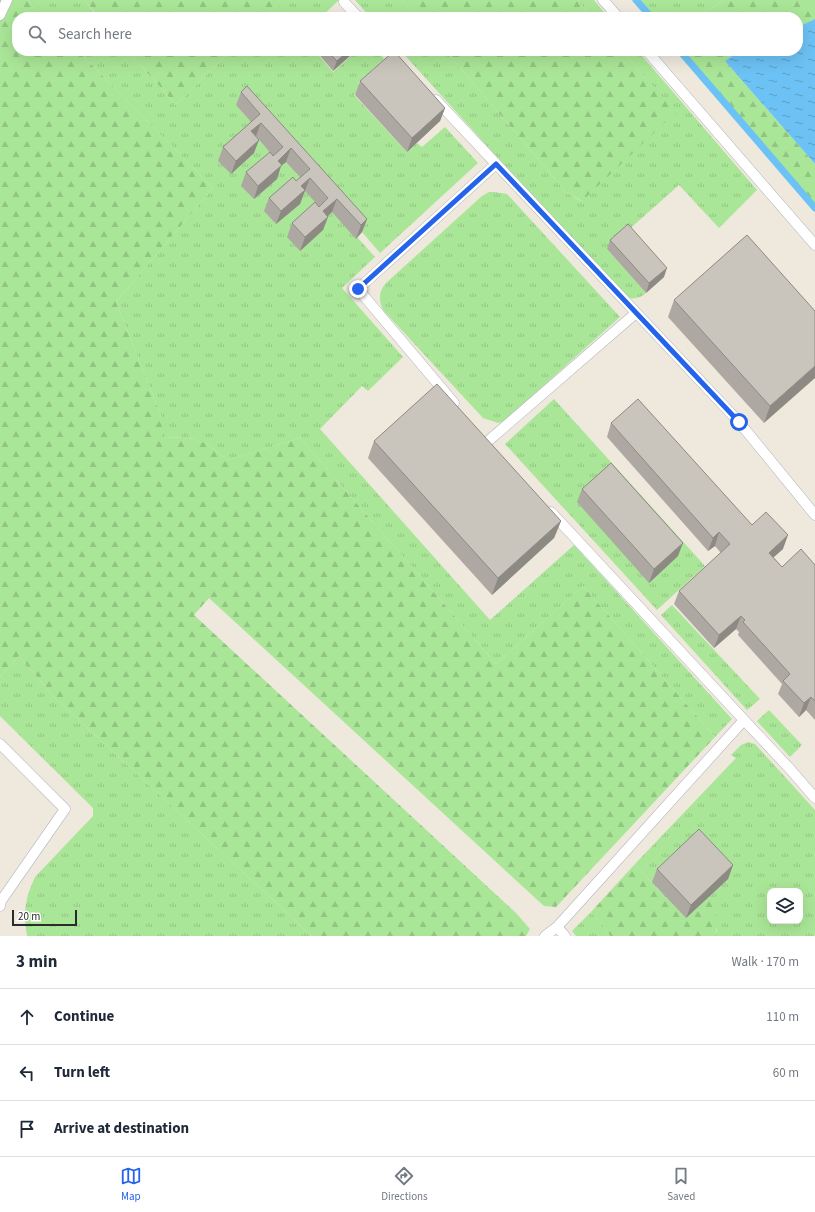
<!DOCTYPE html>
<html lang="en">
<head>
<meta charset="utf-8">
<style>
	:root { --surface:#fff; --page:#f6f6f7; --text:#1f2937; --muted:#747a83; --line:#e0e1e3; --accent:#2563eb }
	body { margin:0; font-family:"Source Sans 3",sans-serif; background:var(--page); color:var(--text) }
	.controls { position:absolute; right:12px; bottom:12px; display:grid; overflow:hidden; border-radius:8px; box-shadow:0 4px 16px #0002 }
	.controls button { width:36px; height:36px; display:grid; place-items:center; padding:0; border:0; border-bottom:1px solid var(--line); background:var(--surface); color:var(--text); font:20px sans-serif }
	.scale { position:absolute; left:12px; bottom:10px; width:65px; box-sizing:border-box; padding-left:4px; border:2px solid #2b2b2b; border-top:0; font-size:11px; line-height:14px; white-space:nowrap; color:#2b2b2b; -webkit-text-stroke:3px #fff; paint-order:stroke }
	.stop { position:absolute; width:12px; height:12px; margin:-9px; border:3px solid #2563eb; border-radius:50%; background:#fff }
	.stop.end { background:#2563eb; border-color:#fff; box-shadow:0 1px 4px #0008 }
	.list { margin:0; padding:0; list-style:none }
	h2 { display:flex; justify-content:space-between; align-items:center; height:52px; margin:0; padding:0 16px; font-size:17px }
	h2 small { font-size:13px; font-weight:400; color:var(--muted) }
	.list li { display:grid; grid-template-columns:26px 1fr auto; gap:12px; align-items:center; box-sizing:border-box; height:56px; padding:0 16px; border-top:1px solid var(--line) }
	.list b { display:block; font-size:15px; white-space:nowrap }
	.list em { font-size:13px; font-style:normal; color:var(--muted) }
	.icon { flex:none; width:22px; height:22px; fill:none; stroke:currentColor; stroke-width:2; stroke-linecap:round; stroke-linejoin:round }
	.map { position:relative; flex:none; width:815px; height:936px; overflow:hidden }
	.search { position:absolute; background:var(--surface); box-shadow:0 4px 16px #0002; left:12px; right:12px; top:12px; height:44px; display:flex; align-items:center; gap:10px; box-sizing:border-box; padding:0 14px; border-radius:16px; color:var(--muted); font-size:15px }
	.sheet { height:220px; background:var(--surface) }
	nav { display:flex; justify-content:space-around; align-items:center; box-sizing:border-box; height:56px; border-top:1px solid var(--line); background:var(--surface); font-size:11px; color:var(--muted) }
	nav a { display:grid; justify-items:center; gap:2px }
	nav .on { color:var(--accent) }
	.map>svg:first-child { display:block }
</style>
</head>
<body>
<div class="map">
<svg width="815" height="936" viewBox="0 0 815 936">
	<defs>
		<pattern id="grass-tufts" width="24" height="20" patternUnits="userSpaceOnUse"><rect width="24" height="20" fill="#aae697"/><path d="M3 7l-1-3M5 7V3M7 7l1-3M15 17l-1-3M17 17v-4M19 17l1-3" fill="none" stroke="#92c582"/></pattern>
		<pattern id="forest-firs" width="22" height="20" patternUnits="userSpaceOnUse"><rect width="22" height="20" fill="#aae697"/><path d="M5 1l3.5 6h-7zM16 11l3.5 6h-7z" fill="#92c582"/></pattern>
		<pattern id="water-ripples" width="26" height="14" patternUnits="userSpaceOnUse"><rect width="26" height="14" fill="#6cc2f4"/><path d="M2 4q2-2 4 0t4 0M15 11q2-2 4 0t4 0" fill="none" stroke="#599ec6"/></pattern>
	</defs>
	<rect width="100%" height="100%" fill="#eee8dd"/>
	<!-- grass -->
	<path fill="url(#grass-tufts)" fill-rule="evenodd" d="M 27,0 L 84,0 L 98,17 L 44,17 Z
		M 281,0 L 339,0 L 321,17 L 264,17 Z
		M 355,0 L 402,0 L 417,17 L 370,17 Z
		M 577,0 L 594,0 L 608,17 L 592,17 Z
		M 640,0 L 724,0 L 698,17 L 655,17 Z
		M 78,51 L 128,51 L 176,105 L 230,51 L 315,51 L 333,72 L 352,55 L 349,51 L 377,51 L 384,59 L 358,83 L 360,84 L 365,85 L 354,95 L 407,152 L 417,143 L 422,147 L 445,127 L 478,163 L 380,253 L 362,232 L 236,105 L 356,238 L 357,237 L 375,257 L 342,288 L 403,357 L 368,391 L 362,386 L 320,429 L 490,620 L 574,545 L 732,719 L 715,737 L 583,586 L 496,664 L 300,438 L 228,460 L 206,443 L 186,437 L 162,438 L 162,418 L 116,302 L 213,188 Z
		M 401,51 L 446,51 L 566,192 L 581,201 L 675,112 L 622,51 L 638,51 L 757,190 L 719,228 L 679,185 L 607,249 L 646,293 C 640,299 631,300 623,296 Z
		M 489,192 L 494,192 L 507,194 L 620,317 L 504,421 L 498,423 L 483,418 L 383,310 C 378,299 379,291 386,283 L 482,196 Z
		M 554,399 L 705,566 L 657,610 L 505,444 Z
		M 672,605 L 760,699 L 747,710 L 661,615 Z
		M 19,656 L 53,696 L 312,936 L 27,936 L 24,915 L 28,894 L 35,877 L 93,816 L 93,808 L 0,716 L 0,677 Z
		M 769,710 L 802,745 L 790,757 L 757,721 Z
		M 748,742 L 755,744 L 815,810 L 815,936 L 715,936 L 717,929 L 675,900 L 665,898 L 635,864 L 736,758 L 731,755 L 741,745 ZM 770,891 L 800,891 L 800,921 L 770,921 Z
		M 591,912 L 605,928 L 610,936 L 576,936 L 572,931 Z"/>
	<!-- forest -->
	<path fill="url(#forest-firs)" d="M 0,0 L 27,0 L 44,17 L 17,17 L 17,51 L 78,51 L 213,188 L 116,302 L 162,418 L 162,438 L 186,437 L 206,443 L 228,460 L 300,438 L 496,664 L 583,586 L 715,737 L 556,907 L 544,906 L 209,598 L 194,615 L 516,913 L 530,929 L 526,936 L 312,936 L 53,696 L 19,656 L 0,677 Z
		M 84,0 L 281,0 L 264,17 L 99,17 Z
		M 402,0 L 577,0 L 592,17 L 417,17 Z
		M 724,0 L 815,0 L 815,19 L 798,27 L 798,17 L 698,17 Z
		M 128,51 L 230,51 L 176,105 Z
		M 446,51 L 622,51 L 676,112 L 582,201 L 566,192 Z
		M 684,51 L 739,51 L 725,61 L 815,164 L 815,204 Z
		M 635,864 L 665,898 L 675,900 L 703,896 L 712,901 C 716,913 718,923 715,936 L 610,936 L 605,928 L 591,912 Z"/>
	<!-- water -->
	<path fill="url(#water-ripples)" d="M 815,19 L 815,164 L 725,61 L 739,51 L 798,51 L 798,27 Z"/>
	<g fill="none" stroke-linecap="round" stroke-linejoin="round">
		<!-- stream -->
		<path stroke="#6cc2f4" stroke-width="7" d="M 636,0 L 651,17
			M 680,51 L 815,208"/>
		<!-- lane casing -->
		<g stroke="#b1b2bf" stroke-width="11">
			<path id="lane" d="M 603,0 L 618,17
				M 344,2 L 358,17
				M 0,15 L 7,0
				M 647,51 L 815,245
				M 436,100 L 739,422 L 815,515
				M 454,403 L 358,289 L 496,164
				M 487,442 L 636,313
				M 551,512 L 744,720
				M 0,744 L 65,809 L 1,901 L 0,906
				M 557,927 L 565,936
				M 545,936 L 557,927 L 744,720 L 790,769 L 815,798"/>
		</g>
		<!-- lane -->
		<use href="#lane" stroke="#fff" stroke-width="10"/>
	</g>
	<!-- wall -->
	<path fill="#ada9a2" d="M 316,51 L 352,51 L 351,55 L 333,71 Z
		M 360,81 L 445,108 L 440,121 L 407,152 L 355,95 Z
		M 241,92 L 367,219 L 362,232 L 356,239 L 332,212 L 328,216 L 323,230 L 300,251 L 287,237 L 292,223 L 315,202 L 305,191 L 304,192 L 300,204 L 276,224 L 264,211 L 269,198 L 296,181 L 300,177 L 286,162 L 281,166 L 277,179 L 254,199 L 241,186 L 246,172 L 273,156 L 256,136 L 254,153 L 231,174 L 218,161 L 223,147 L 251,122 L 236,105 Z
		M 610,240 L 664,277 L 646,293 L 607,249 Z
		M 674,300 L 815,311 L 764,423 L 668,317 Z
		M 611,423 L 752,525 L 783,549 L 773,557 L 782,567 L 815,565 L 815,720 L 806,710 L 799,717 L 778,694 L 782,684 L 738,635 L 739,632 L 736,629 L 714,648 L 674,604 L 679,591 L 721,553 L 715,546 L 708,551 L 607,437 Z
		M 374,441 L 561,521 L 554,538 L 492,595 L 368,458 Z
		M 582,489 L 678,556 L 649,583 L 577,502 Z
		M 733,865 L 728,879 L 686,918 L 652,882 L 657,869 Z"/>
	<!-- shaded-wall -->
	<path fill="#8d8a84" d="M 348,51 L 352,51 L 351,55 L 333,71 L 337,61 Z
		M 445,108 L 440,121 L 407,152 L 412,138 Z
		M 261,123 L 256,136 L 251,131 Z
		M 259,140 L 254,153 L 231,174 L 236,161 Z
		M 291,148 L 286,162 L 281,166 L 277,179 L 254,199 L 258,186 L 278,161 Z
		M 310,178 L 300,204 L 276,224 L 281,211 L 301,186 Z
		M 337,199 L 332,212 L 318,225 L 323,211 Z
		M 328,217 L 323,230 L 300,251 L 305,237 Z
		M 367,219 L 362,232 L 356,239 L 361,225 Z
		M 667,268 L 664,277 L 646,293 L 649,283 Z
		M 815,366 L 815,378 L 764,423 L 770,406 Z
		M 561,521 L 554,538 L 492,595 L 498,578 Z
		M 719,532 L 715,546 L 708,551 L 713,538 Z
		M 788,535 L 783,549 L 764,566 L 769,553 Z
		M 683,543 L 678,556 L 649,583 L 654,569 Z
		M 741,616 L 736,629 L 714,648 L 719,635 Z
		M 811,697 L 806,710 L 799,717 L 804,703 Z
		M 733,865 L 728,879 L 686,918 L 691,905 Z"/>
	<!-- building -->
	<path fill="#c9c5bc" stroke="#8d8a84" d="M 327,51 L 348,51 L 337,61 Z
		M 394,51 L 445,108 L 412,138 L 360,81 Z
		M 247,86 L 367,219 L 361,225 L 337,199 L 323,211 L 328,217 L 305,237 L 292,223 L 315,202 L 319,207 L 328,198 L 310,178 L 301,186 L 305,190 L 281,211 L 269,198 L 293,177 L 296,181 L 310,169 L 291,148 L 278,161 L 282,165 L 258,186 L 246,172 L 270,152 L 273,156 L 283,147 L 261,123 L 251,131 L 259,140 L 236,161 L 223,147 L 260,114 L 241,92 Z
		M 628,224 L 667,268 L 649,283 L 610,240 Z
		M 747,235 L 815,311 L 815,366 L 770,406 L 674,300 Z
		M 437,384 L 561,521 L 498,578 L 374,441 Z
		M 638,399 L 752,525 L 766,512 L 788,535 L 769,553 L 782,567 L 801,549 L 815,565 L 815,701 L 811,697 L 804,703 L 783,681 L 790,674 L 743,622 L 745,620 L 741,616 L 719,635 L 679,591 L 730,544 L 719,532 L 713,538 L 611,423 Z
		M 611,463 L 683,543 L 654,569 L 582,489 Z
		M 699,829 L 733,865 L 691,905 L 657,869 Z"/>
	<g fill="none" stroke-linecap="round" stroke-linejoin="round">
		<!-- route -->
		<path stroke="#2563eb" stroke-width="5" d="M 358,289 L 496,164 L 739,422"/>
	</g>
</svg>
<div class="controls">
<button><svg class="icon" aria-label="layers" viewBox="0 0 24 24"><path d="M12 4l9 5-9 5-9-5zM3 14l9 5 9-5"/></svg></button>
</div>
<div class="scale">20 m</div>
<div class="stop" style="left:739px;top:422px"></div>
<div class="stop end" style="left:358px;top:289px"></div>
<div class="search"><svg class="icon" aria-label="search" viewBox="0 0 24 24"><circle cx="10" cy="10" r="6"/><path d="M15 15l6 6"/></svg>Search here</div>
</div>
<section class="sheet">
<h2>3 min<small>Walk · 170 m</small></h2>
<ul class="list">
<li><svg class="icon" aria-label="ahead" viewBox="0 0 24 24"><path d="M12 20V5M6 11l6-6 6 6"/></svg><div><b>Continue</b></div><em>110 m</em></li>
<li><svg class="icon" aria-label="left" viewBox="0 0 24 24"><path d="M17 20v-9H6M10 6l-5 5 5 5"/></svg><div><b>Turn left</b></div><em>60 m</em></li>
<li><svg class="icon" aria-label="arrive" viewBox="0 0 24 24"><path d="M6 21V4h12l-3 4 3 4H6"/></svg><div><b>Arrive at destination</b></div></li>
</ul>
</section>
<nav>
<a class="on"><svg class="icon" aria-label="map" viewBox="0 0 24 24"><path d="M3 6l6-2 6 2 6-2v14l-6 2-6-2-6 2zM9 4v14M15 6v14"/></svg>Map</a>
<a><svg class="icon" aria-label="directions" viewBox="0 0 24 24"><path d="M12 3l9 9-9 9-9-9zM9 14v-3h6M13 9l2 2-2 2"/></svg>Directions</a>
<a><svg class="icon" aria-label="saved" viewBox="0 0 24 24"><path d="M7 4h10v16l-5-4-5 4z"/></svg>Saved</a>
</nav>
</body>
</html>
